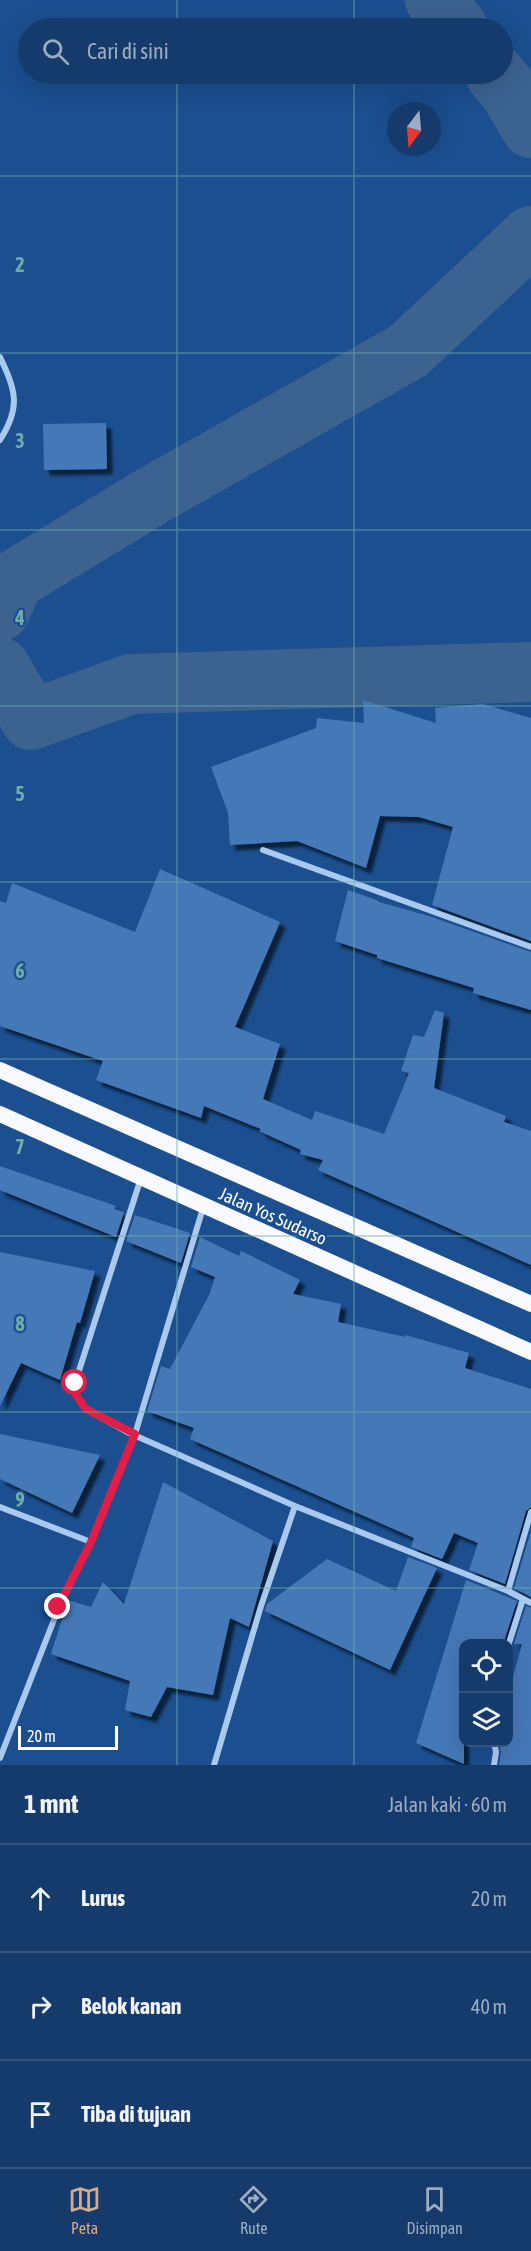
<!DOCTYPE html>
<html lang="id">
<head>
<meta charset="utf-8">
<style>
	:root { --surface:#143b6b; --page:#1d4271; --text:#f1f3f6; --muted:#9dadc1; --line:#33557e; --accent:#d6ab8b }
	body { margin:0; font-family:"Asap Condensed",sans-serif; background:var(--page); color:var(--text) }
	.controls { position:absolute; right:18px; bottom:18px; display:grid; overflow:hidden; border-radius:12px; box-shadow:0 6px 24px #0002 }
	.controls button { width:54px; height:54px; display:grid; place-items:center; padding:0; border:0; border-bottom:2px solid var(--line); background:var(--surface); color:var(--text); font:30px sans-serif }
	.compass { position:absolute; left:387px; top:102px; width:54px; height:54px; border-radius:50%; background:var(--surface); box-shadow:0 6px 24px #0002; rotate:196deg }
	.scale { position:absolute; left:18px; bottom:15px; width:100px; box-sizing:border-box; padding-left:6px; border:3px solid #fff; border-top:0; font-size:16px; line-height:21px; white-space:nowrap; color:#fff; -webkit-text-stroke:4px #1b4f8f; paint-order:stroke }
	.stop { position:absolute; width:18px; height:18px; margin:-14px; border:4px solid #e11d48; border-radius:50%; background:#fff }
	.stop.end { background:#e11d48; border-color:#fff; box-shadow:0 2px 6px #0008 }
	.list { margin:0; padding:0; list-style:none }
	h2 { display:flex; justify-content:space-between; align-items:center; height:78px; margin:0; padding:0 24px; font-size:26px }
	h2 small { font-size:20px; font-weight:400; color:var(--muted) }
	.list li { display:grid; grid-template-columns:39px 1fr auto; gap:18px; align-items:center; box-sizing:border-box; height:108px; padding:0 24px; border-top:2px solid var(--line) }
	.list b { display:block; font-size:22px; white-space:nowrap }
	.list em { font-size:20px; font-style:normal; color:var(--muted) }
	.icon { flex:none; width:33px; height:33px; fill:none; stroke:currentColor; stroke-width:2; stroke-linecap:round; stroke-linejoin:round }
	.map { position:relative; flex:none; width:531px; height:1765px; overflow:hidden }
	.search { position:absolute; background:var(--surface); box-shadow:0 6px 24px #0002; left:18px; right:18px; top:18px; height:66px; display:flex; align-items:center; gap:15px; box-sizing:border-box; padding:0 21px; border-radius:33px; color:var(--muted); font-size:22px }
	.sheet { height:402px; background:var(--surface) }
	nav { display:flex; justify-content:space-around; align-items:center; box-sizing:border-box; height:84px; border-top:2px solid var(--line); background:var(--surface); font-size:16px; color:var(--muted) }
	nav a { display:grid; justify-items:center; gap:3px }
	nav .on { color:var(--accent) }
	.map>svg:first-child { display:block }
</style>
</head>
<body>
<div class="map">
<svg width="531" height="1765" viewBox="0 0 531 1765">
	<defs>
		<filter id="shadow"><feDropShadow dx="5.5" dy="5.5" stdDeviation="1.5" flood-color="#0009"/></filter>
	</defs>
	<rect width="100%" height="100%" fill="#1b4f8f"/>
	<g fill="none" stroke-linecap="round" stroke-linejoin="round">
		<!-- river -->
		<path stroke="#3c6290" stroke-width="60" d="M 435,0 L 458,28
			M 495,74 L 510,92 L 531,128
			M 0,611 L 14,580 L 152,496 L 408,351 L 531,236
			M 0,667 L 31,720 L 131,684 L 531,672"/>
	</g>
	<!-- building -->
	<path fill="#4478b7" filter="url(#shadow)" d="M 106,423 L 107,469 L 44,470 L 43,424 Z
		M 363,700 L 436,723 L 435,708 L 483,704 L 531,718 L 531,941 L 432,905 L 453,827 L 419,817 L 380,816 L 366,868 L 297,841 L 230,845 L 228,813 L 211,767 L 316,728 L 317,718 L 364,723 Z
		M 160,869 L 280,922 L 235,1027 L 280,1044 L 263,1099 L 312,1120 L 315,1111 L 384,1134 L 409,1073 L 401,1071 L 413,1035 L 424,1037 L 435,1010 L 444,1013 L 434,1088 L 506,1116 L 504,1122 L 531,1131 L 531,1265 L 318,1170 L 323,1160 L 300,1154 L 301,1150 L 259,1131 L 261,1129 L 204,1106 L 201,1118 L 96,1080 L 103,1061 L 0,1026 L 0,901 L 6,903 L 12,883 L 135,932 Z
		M 348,890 L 379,901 L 379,902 L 429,916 L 531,952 L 531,1010 L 473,993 L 474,988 L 377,958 L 377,955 L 335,941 Z
		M 0,1166 L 116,1206 L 114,1209 L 124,1212 L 116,1237 L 0,1190 Z
		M 135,1215 L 190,1233 L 181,1263 L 126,1241 Z
		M 200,1237 L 239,1256 L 241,1251 L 300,1280 L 293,1294 L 341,1304 L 338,1322 L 405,1337 L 405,1335 L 469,1353 L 465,1368 L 531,1389 L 531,1507 L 526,1511 L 505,1584 L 469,1570 L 478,1543 L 454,1533 L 442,1559 L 411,1547 L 414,1538 L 190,1439 L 194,1428 L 147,1411 L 161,1366 L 170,1369 L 210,1293 L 215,1277 L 191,1267 Z
		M 0,1252 L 95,1271 L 80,1323 L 77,1322 L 60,1380 L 21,1363 L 0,1406 Z
		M 0,1434 L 100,1455 L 72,1513 L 0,1479 Z
		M 163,1482 L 273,1541 L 249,1627 L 230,1618 L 213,1695 L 167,1687 L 151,1717 L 125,1710 L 130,1681 L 51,1654 L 68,1600 L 91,1607 L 103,1582 L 124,1604 Z
		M 531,1531 L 531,1597 L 514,1588 Z
		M 408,1557 L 437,1568 L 390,1670 L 265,1611 L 267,1604 L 327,1559 L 396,1591 Z
		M 466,1580 L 517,1601 L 503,1644 L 464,1644 L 464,1764 L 416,1743 Z
		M 526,1606 L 531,1608 L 531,1644 L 525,1644 L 531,1644 L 531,1765 L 499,1765 L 501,1752 L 499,1743 L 508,1743 L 508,1695 L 522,1644 L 514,1644 Z"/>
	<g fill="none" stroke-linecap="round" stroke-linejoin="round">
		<!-- minor -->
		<path stroke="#a9c9ee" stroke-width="6" d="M 0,357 C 16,391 21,407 0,440
			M 263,850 L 531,947
			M 141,1178 L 75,1383 L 76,1395 L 86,1409 L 127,1432 L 295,1506 L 508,1591
			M 0,1507 L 91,1542
			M 531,1512 L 508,1591 L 531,1603
			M 508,1646 L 523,1599
			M 0,1758 L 59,1607 L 91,1542 L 135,1434 L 203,1208
			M 214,1765 L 261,1606 L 295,1506
			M 494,1765 L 496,1752 L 494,1742"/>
		<!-- trunk -->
		<path stroke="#f8faff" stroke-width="16" d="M 0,1070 L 531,1304
			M 0,1114 L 531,1352"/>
	</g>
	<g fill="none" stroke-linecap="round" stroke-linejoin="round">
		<!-- route -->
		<path stroke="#e11d48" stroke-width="8" d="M 58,1607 L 91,1542 L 135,1434 L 86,1409 L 76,1395 L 75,1383"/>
	</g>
	<!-- grid -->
	<path fill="none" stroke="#6fada8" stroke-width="1.5" stroke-opacity="0.55" d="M 177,0 L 177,28M 354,0 L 354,28M 177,74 L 177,1765M 354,74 L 354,1765M 0,176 L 531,176M 0,353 L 531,353M 0,530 L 531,530M 0,706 L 531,706M 0,882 L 531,882M 0,1059 L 531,1059M 0,1236 L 531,1236M 0,1412 L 531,1412M 0,1588 L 531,1588"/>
	<g text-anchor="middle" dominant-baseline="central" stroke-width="4.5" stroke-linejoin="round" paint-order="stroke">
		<!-- street labels -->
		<g font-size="18" fill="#fff" stroke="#1b4f8f">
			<text transform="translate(273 1216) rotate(24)">Jalan Yos Sudarso</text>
		</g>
	</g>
	<g font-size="20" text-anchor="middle" font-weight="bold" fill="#6fada8" stroke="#1b4f8f" stroke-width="4.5" stroke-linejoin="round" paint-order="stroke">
		<text x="20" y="272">2</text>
		<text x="20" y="448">3</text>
		<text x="20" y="625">4</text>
		<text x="20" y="801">5</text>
		<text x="20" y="978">6</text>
		<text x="20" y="1154">7</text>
		<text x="20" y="1331">8</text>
		<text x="20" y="1507">9</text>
	</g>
</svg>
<div class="controls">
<button><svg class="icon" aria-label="locate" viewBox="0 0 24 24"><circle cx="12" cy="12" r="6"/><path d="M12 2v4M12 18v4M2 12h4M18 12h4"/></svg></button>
<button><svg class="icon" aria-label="layers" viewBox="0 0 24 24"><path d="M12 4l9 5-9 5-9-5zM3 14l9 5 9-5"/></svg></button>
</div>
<svg class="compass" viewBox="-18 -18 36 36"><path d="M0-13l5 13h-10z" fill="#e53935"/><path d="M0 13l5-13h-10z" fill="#9dadc1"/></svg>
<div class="scale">20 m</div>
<div class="stop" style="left:75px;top:1383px"></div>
<div class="stop end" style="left:58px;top:1607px"></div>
<div class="search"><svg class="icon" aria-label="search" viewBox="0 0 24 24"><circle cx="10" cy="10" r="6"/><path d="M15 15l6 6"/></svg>Cari di sini</div>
</div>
<section class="sheet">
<h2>1 mnt<small>Jalan kaki · 60 m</small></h2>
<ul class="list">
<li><svg class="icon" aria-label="ahead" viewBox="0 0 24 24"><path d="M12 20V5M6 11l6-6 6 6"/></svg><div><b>Lurus</b></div><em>20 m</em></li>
<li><svg class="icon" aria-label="right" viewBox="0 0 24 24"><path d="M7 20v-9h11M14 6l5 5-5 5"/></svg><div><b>Belok kanan</b></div><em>40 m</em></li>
<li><svg class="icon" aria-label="arrive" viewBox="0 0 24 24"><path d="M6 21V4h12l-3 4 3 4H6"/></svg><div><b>Tiba di tujuan</b></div></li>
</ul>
</section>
<nav>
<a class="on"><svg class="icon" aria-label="map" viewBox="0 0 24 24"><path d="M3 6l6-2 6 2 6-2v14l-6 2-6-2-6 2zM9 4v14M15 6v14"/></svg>Peta</a>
<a><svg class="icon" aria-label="directions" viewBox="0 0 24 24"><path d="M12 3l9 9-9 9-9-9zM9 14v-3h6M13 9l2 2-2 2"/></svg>Rute</a>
<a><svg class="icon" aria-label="saved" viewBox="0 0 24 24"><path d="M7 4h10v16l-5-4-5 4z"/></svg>Disimpan</a>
</nav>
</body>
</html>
